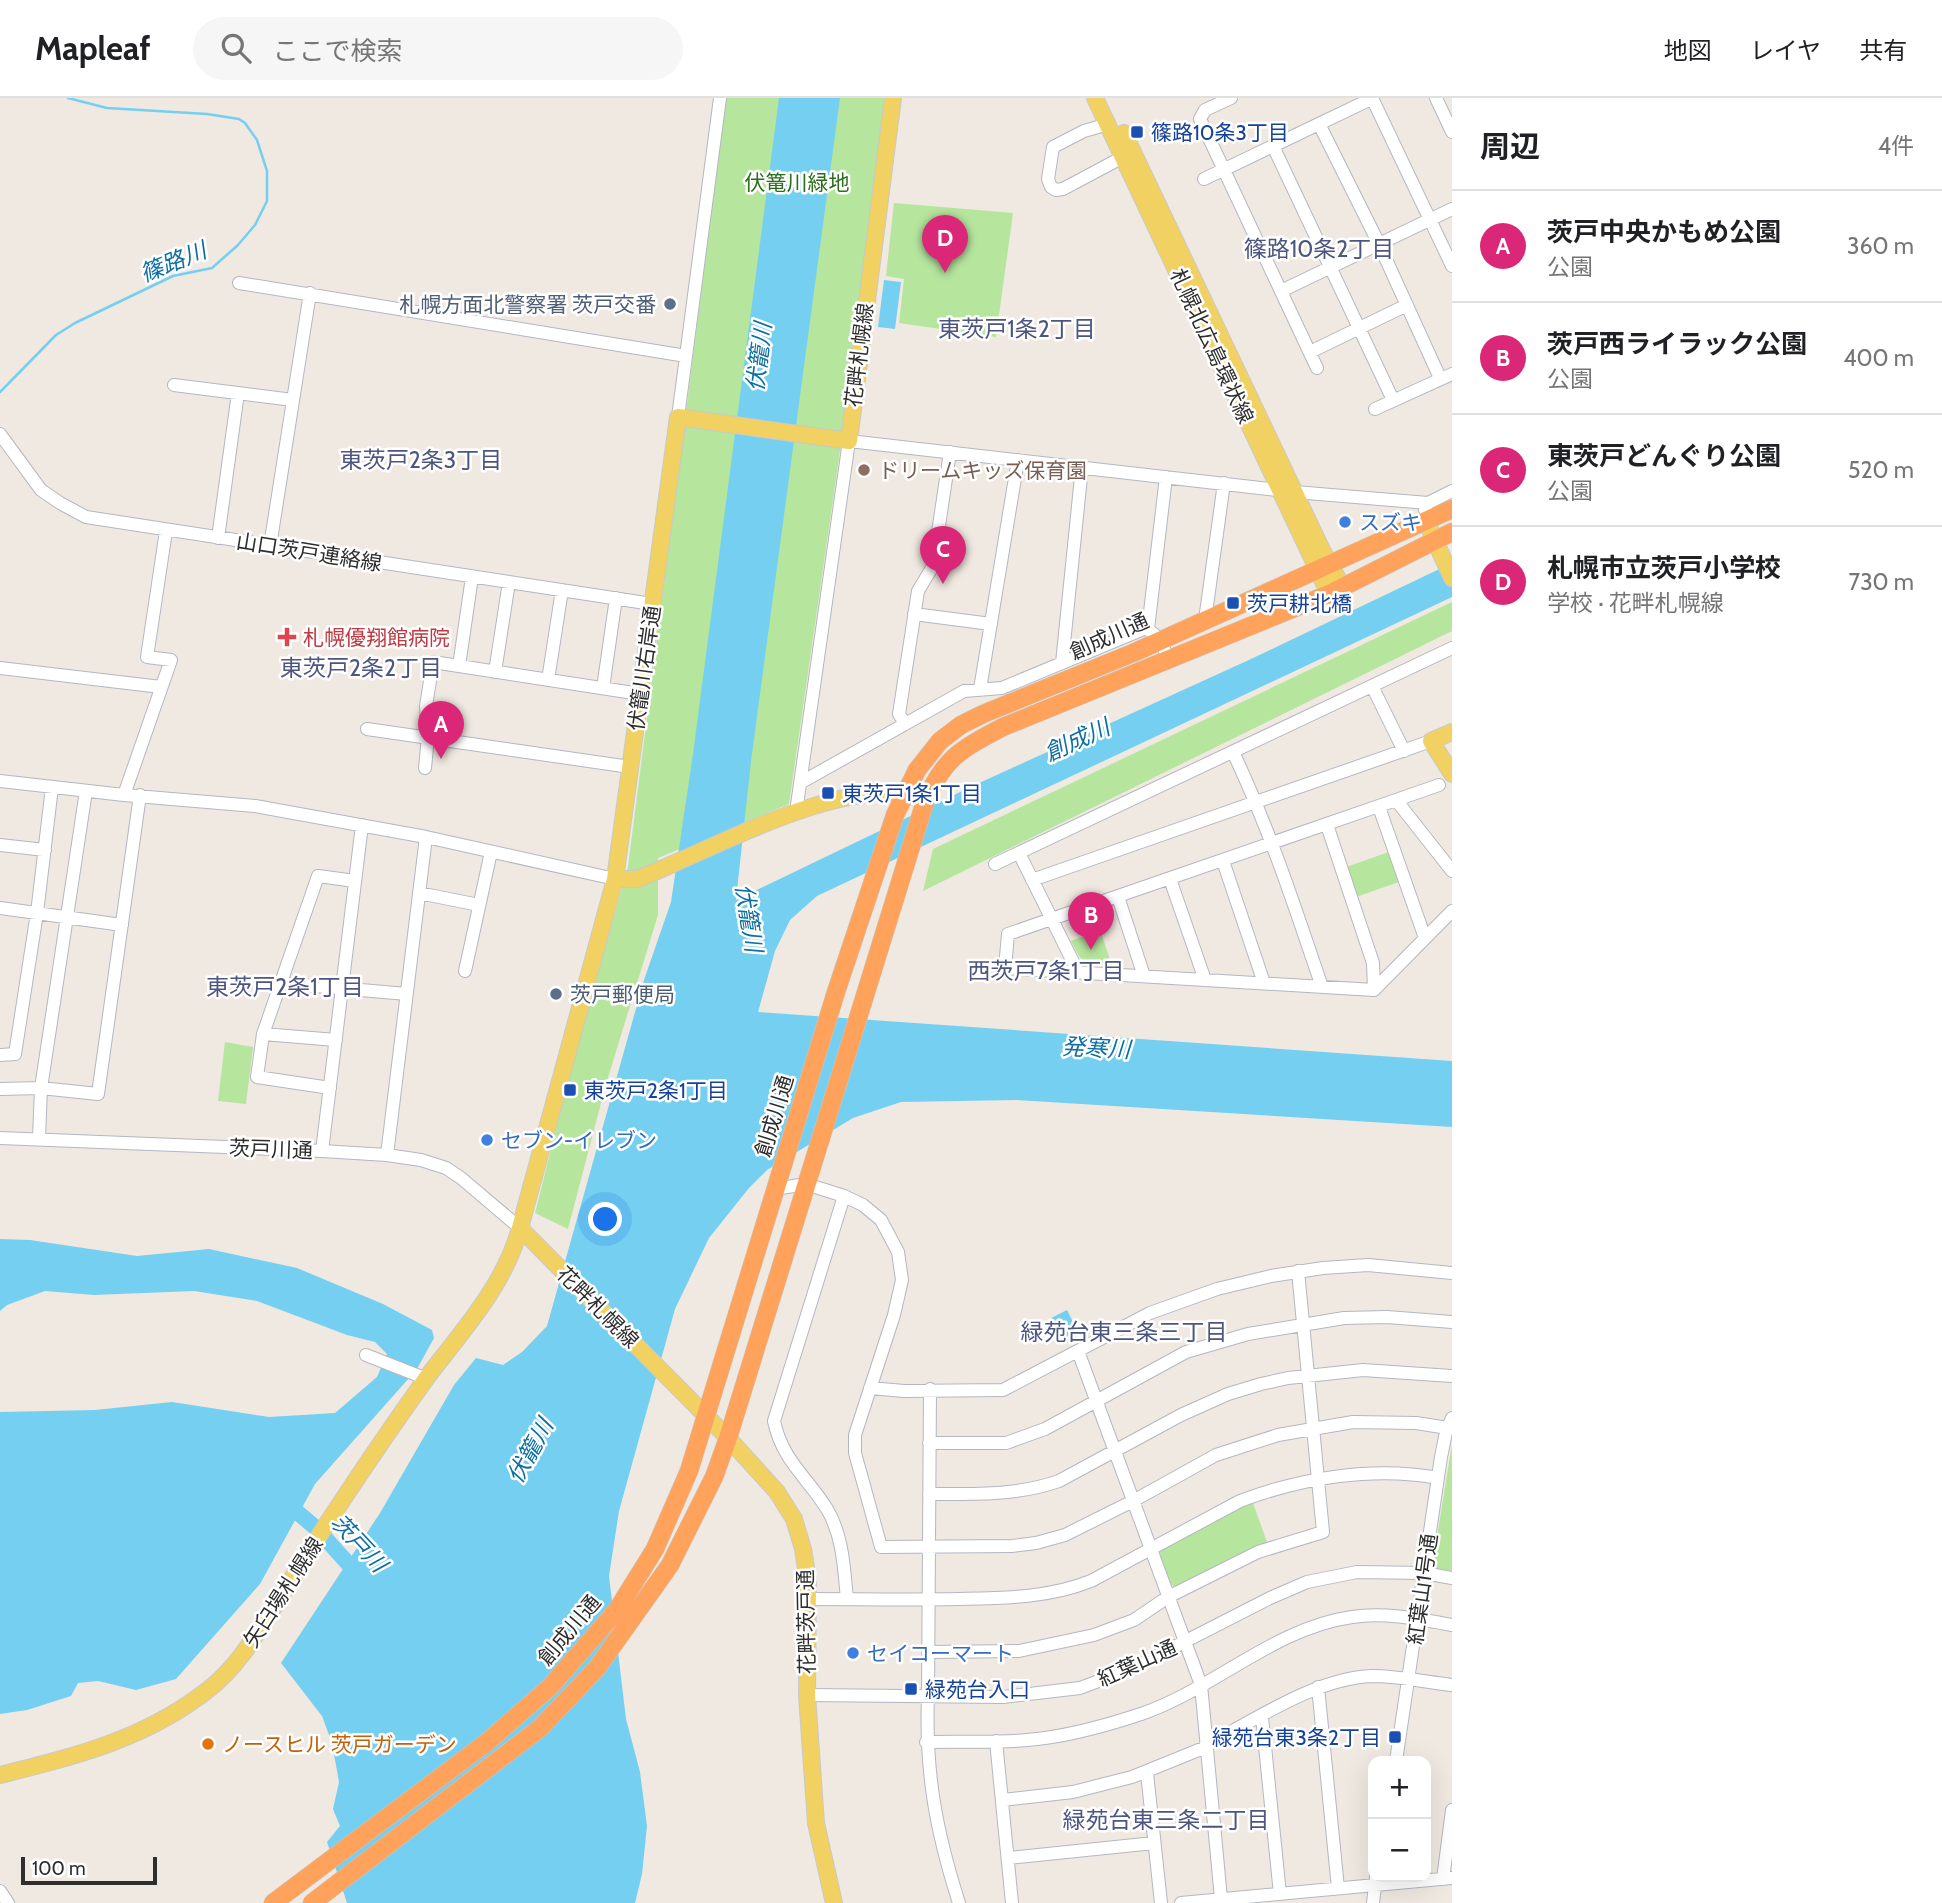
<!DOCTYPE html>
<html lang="ja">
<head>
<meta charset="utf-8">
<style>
	:root { --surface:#fff; --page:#f6f6f6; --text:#202124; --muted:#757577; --line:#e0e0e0; --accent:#db2777 }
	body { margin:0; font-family:Cabin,"Noto Sans JP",sans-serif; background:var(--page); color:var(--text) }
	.controls { position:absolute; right:21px; bottom:21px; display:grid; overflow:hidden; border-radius:14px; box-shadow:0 7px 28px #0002 }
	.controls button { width:63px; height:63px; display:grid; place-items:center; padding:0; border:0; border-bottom:2px solid var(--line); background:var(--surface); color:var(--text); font:35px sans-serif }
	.scale { position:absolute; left:21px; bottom:18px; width:136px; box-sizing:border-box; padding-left:7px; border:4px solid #2e2e2e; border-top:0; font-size:19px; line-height:24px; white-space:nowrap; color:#2e2e2e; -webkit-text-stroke:5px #fff; paint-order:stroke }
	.you { position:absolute; left:606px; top:1122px; width:24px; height:24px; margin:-18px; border:5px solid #fff; border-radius:50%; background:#1a73e8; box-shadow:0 0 0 10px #1a73e833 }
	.badge { display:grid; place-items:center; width:46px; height:46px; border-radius:50%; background:var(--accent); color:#fff; font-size:23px; font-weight:700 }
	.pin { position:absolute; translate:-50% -58px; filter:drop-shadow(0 2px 4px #0008) }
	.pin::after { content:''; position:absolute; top:37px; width:24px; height:21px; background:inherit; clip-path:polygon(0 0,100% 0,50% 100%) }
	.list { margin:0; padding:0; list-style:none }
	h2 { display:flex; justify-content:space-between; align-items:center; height:91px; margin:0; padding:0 28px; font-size:30px }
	h2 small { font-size:23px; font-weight:400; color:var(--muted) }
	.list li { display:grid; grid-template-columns:46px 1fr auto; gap:21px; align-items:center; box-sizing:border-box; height:112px; padding:0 28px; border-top:2px solid var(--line) }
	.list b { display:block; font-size:26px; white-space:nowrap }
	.list p { margin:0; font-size:23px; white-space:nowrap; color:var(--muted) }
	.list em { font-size:23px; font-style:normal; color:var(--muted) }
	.icon { flex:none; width:38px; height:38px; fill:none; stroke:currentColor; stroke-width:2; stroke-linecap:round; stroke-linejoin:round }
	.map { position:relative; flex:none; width:1452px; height:1805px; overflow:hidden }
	header { display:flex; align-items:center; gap:42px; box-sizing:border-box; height:98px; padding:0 35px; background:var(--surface); border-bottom:2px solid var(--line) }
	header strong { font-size:33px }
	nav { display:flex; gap:38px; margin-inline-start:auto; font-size:24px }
	.search { width:490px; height:63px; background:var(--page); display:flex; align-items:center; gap:18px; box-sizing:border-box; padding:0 24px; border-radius:38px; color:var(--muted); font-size:26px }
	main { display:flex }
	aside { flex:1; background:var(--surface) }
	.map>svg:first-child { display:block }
</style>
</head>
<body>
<header>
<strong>Mapleaf</strong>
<div class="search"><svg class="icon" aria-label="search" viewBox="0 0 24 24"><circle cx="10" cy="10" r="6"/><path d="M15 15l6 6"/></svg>ここで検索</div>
<nav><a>地図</a><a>レイヤ</a><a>共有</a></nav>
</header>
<main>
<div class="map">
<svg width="1452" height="1805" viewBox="0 0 1452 1805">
	<rect width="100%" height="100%" fill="#efe9e1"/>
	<!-- green -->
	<path fill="#b6e59e" d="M 726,0 L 891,0 L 789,706 L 658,760 L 658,817 L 606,986 L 568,1131 L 535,1115 L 574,960 L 628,769 Z
		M 894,105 L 1013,115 L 996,239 L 899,225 L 904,181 L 886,178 Z
		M 1452,504 L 1452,533 L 923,793 L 933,751 Z
		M 1389,754 L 1399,784 L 1356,799 L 1346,769 Z
		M 1100,832 L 1112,867 C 1085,866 1083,868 1071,843 Z
		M 225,944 L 253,949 L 246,1006 L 218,1003 Z
		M 1452,1346 L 1452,1473 L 1432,1470 Z
		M 1253,1405 L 1267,1444 L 1237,1457 L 1176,1489 L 1170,1486 L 1159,1457 L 1161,1451 L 1236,1412 Z"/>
	<!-- water -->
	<path fill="#75cff0" d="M 779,0 L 840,0 L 751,663 L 736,802 L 977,686 L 1251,561 L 1452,465 L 1452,499 L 817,798 L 790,822 L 775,853 L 758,914 L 1452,963 L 1452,1029 L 1016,1002 L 901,1004 L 853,1020 L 767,1072 L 749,1090 L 709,1140 L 675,1211 L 619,1413 L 609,1478 L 626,1621 L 640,1674 L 647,1728 L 642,1776 L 635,1805 L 347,1805 L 327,1744 L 340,1728 L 333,1711 L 339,1684 L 332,1645 L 322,1618 L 281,1565 L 380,1415 L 454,1287 L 476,1260 L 503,1267 L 522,1254 L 547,1228 L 644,882 L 671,804 L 693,656 Z
		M 884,182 L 901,184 L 895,231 L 878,229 Z
		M 0,1141 L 30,1142 L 137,1158 L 209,1151 L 297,1170 L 383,1206 L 432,1232 L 434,1240 L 417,1271 L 315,1386 L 260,1486 L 176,1581 L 136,1592 L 98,1583 L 78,1585 L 71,1598 L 27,1612 L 0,1616 L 0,1314 L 95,1312 L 172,1304 L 269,1319 L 335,1315 L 377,1279 L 387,1256 L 375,1244 L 347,1237 L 257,1203 L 194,1193 L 94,1197 L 45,1193 L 7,1207 L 0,1213 Z
		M 1067,1212 L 1080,1238 L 1065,1246 L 1051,1220 Z"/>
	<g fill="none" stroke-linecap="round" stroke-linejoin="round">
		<!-- stream -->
		<path stroke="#75cff0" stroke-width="2.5" d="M 0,294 L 56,237 L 75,225 L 173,178 L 212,170 L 238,147 L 255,127 L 267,103 L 267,73 L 257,42 L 245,25 L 239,21 L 207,16 L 107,10 L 68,0"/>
		<!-- river -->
		<path stroke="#75cff0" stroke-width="16" d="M 283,1402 L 316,1430 L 361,1480"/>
		<!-- minor casing -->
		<g stroke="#b4b7c1" stroke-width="14">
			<path id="minor" d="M 1231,0 L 1205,12 L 1200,21 L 1317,270
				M 1372,0 L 1452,168
				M 1436,0 L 1452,34
				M 1108,26 L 1084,33 L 1053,49 L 1048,81 L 1051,89 L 1056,92 L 1063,91 L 1123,59
				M 1319,26 L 1379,146 L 1440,280
				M 1273,48 L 1393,302
				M 1204,81 L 1373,0
				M 239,185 L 686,258
				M 1281,193 L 1452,111
				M 1310,254 L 1407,207
				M 174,287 L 293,302
				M 1375,311 L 1452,276
				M 678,319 L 720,0
				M 0,336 L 41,392 L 60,405 L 86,419 L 652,506
				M 1425,412 L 1428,405 L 1452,393
				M 218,440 L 238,295
				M 270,448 L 310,195
				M 914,516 L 991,526
				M 1205,522 L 1224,385
				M 1148,531 L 1166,379
				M 1062,565 L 1082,369
				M 459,568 L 472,479
				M 0,570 L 161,589
				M 495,574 L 509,484
				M 548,582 L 562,492
				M 1372,588 L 1404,653
				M 603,590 L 616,500
				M 980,591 L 1018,362
				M 905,626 L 899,616 L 918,493 L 933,468 L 950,354
				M 367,631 L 630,669
				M 1233,654 C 1269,730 1295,809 1322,889
				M 425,670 L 428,639 L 426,608 L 433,564 L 640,596
				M 0,683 L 124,697 L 255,708 L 426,739 L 615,781
				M 800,685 L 964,593 L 1002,590 L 1146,530 L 1160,541 L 1168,561
				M 124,697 L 171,562 L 147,559 L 166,433
				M 1396,702 L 1439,687
				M 1379,709 L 1425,840
				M 796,714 L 849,343 L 1295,394 L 1428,405
				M 1327,727 L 1373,865 L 1374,892
				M 0,747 L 45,752
				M 1019,755 L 1078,874
				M 1223,763 L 1264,885
				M 995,766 L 1452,550
				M 1452,773 L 1396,702 L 1008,836 L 1005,870 L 1374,892 L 1452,813
				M 1170,781 L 1205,882
				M 1032,782 L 1431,643
				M 419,795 L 479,807
				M 1118,799 L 1144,878
				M 0,810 L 122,827
				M 465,873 L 491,754
				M 280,885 L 407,896
				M 263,936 L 336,942
				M 0,957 L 15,956 L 37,815 L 52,689
				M 330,990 L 257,979 L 263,936 L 318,778 L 355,783
				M 0,991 L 41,990 L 98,996 L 140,697
				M 0,1040 L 322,1053 L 387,1057 L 421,1062 L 446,1070 L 461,1080 L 520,1130
				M 39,1040 L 41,990 L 86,693
				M 322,1053 L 362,727
				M 387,1057 L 426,739
				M 775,1091 L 806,1086 L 844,1098 L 863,1107 L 881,1122 L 898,1154 L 902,1182 L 894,1217 L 855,1337 L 855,1355 L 881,1449 L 1012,1448 L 1036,1445 L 1065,1437 L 1133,1403 L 1216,1357 L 1278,1337 L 1353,1324 L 1416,1325 L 1448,1330
				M 844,1098 L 774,1323 C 782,1362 807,1379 827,1411 C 843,1438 844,1470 847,1501
				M 1078,1253 L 1201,1587 L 1221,1801
				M 366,1257 L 427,1281
				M 870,1290 L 904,1293 L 1003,1292 L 1150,1215 L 1217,1191 L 1271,1178 L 1323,1170 L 1368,1167 L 1452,1175
				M 930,1291 L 928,1598 C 925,1674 936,1733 959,1805
				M 929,1345 L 1006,1345 L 1045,1331 L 1186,1254 L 1248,1236 L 1344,1220 L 1387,1219 L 1452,1224
				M 929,1396 C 974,1396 1016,1398 1059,1383 L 1181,1317 L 1228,1296 L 1261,1286 L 1288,1280 L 1363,1272 L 1452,1278
				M 808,1501 C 858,1501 908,1502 959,1501 C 1005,1500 1048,1500 1091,1483 L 1240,1403 C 1301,1380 1373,1368 1438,1380
				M 929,1554 L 1019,1553 L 1094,1537 L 1134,1522 L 1168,1499 L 1258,1454 L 1323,1434 L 1298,1173
				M 1318,1589 L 1338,1790
				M 807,1597 L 1003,1599 L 1080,1590 L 1133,1570 L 1270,1500 L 1307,1484 L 1357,1474 L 1424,1475 L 1452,1480
				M 1262,1619 L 1280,1796
				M 996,1643 L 1012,1805
				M 926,1644 C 960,1643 994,1645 1027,1642 C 1065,1639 1105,1628 1141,1616 C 1214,1591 1274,1530 1352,1519 C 1385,1514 1419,1521 1452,1527
				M 1205,1648 C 1255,1622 1316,1580 1372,1578 C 1398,1578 1426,1584 1452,1587
				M 1396,1663 L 1441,1359 L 1446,1334 L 1452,1320
				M 1147,1675 L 1161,1805
				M 1003,1702 L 1073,1694 L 1132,1679 L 1206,1649
				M 1008,1760 L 1154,1745
				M 1443,1781 L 1452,1712
				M 0,1793 L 8,1805
				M 1181,1805 L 1452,1780
				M 1373,1805 L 1376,1779"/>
		</g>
		<!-- major casing -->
		<g stroke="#c9c9c9" stroke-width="18">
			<path id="major" d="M 1095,0 L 1329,496
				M 1124,35 L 1322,452 L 1343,490
				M 1426,423 L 1452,480
				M 1452,634 L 1431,643 L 1452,676
				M 615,781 L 638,781 C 722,747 836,680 928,696
				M 520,1130 L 728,1340 L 777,1394 L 794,1421 L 803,1451 L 808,1483 L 807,1597 L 816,1725 L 834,1805
				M 0,1677 C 76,1658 146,1641 209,1591 C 236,1570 254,1540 272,1512 C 294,1478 315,1443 338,1409 C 367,1365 397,1321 428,1278 C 463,1232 504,1188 520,1130 L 615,781 L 678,319 L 849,343 L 893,0"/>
		</g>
		<!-- highway casing -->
		<g stroke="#c9c9c9" stroke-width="19">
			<path id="highway" d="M 273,1805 L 486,1645 L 550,1589 L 617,1512 L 655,1451 L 689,1373 L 836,894 L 895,717 L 917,672 L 940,643 L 961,627 L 983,616 L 1133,555 L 1452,411
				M 312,1805 L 540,1630 L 597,1570 L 670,1467 L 714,1379 L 728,1340 L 923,710 C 941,662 959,652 1003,629 L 1329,496 L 1452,434"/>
		</g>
		<!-- minor -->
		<use href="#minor" stroke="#fff" stroke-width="12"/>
		<!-- major -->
		<use href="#major" stroke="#f2d163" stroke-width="16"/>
		<!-- highway -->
		<use href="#highway" stroke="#ffa35c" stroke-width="18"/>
	</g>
	<!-- markers -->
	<g fill="#1a4fb4" stroke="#fff" stroke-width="2.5">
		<rect x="1130" y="27" width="14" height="14" rx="3.5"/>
		<rect x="1226" y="498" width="14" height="14" rx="3.5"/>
		<rect x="821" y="688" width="14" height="14" rx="3.5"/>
		<rect x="563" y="985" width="14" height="14" rx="3.5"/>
		<rect x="904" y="1584" width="14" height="14" rx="3.5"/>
		<rect x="1388" y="1632" width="14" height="14" rx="3.5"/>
	</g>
	<g fill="#5c6f8a" stroke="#fff" stroke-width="2.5">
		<circle cx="670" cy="206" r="7"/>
		<circle cx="556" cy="896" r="7"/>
	</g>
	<circle fill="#8d6e63" stroke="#fff" stroke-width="2.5" cx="864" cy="372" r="7"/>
	<g fill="#3f7fe0" stroke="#fff" stroke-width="2.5">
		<circle cx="1345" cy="424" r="7"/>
		<circle cx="487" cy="1042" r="7"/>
		<circle cx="853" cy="1555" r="7"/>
	</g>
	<path fill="#e0444e" stroke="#fff" stroke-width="2.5" d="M283.5 528.5h7v7h7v7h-7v7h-7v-7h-7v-7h7z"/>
	<circle fill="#e8710a" stroke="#fff" stroke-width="2.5" cx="208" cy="1646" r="7"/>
	<g text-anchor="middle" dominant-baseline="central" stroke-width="5" stroke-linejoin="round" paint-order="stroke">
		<!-- transit labels -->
		<g font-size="21" fill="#164399" stroke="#fff" text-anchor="start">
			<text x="1151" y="34">篠路10条3丁目</text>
			<text x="1247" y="505">茨戸耕北橋</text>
			<text x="842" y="695">東茨戸1条1丁目</text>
			<text x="584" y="992">東茨戸2条1丁目</text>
			<text x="925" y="1591">緑苑台入口</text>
			<text x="1381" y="1639" text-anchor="end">緑苑台東3条2丁目</text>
		</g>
		<!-- park labels -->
		<g font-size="21" fill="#2c6e1b" stroke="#fff">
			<text x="797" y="84">伏篭川緑地</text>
		</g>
		<!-- service labels -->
		<g font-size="21" fill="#4e5e75" stroke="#fff" text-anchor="end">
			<text x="656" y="206">札幌方面北警察署 茨戸交番</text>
			<text x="570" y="896" text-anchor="start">茨戸郵便局</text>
		</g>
		<!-- street labels -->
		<g font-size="21" fill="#2e2e2e" stroke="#fff">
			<text transform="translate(1212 248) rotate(65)">札幌北広島環状線</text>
			<text transform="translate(859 257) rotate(-83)">花畔札幌線</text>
			<text transform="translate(309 454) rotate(9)">山口茨戸連絡線</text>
			<text transform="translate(1109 538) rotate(-24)">創成川通</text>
			<text transform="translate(644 570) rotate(-82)">伏籠川右岸通</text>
			<text transform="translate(774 1018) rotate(-73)">創成川通</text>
			<text transform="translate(271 1051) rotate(2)">茨戸川通</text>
			<text transform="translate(598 1209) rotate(45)">花畔札幌線</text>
			<text transform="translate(1422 1491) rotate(-82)">紅葉山1号通</text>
			<text transform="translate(283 1494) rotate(-57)">矢臼場札幌線</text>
			<text transform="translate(806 1524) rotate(-91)">花畔茨戸通</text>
			<text transform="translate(569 1532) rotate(-50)">創成川通</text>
			<text transform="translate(1137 1565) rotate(-24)">紅葉山通</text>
		</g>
		<!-- education labels -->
		<g font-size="21" fill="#785e54" stroke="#fff" text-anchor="start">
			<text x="878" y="372">ドリームキッズ保育園</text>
		</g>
		<!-- shop labels -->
		<g font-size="21" fill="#366cbe" stroke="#fff" text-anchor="start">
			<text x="1359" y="424">スズキ</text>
			<text x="501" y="1042">セブン-イレブン</text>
			<text x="867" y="1555">セイコーマート</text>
		</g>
		<!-- health labels -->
		<g font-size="21" fill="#be3a42" stroke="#fff" text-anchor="start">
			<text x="303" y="539">札幌優翔館病院</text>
		</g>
		<!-- food labels -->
		<g font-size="21" fill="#c56008" stroke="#fff" text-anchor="start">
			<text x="222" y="1646">ノースヒル 茨戸ガーデン</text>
		</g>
		<!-- neighbourhood labels -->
		<g font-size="23" fill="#4d5680" stroke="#fff">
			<text x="1319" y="151">篠路10条2丁目</text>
			<text x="1017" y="231">東茨戸1条2丁目</text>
			<text x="421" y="362">東茨戸2条3丁目</text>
			<text x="361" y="570">東茨戸2条2丁目</text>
			<text x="1046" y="873">西茨戸7条1丁目</text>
			<text x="285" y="889">東茨戸2条1丁目</text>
			<text x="1124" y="1234">緑苑台東三条三丁目</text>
			<text x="1166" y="1722">緑苑台東三条二丁目</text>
		</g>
		<!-- water labels -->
		<g font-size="23" font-style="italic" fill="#0d6fa3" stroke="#fff">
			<text transform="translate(173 164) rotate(-22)">篠路川</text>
			<text transform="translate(759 259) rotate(-83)">伏籠川</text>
			<text transform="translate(1077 642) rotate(-25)">創成川</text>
			<text transform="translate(749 820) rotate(81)">伏籠川</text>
			<text transform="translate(1096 950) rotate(3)">発寒川</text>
			<text transform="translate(530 1353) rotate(-61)">伏籠川</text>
			<text transform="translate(359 1445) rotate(47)">茨戸川</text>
		</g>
	</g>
</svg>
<div class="controls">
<button>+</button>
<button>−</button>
</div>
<div class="scale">100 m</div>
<div class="you"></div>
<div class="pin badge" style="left:441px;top:661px">A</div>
<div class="pin badge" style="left:1091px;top:852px">B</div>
<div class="pin badge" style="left:943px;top:486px">C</div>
<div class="pin badge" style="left:945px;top:175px">D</div>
</div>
<aside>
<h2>周辺<small>4件</small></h2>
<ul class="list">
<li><span class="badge">A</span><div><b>茨戸中央かもめ公園</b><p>公園</p></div><em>360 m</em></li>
<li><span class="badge">B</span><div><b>茨戸西ライラック公園</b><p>公園</p></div><em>400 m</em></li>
<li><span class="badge">C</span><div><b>東茨戸どんぐり公園</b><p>公園</p></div><em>520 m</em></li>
<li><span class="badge">D</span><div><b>札幌市立茨戸小学校</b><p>学校 · 花畔札幌線</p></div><em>730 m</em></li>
</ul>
</aside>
</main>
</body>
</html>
